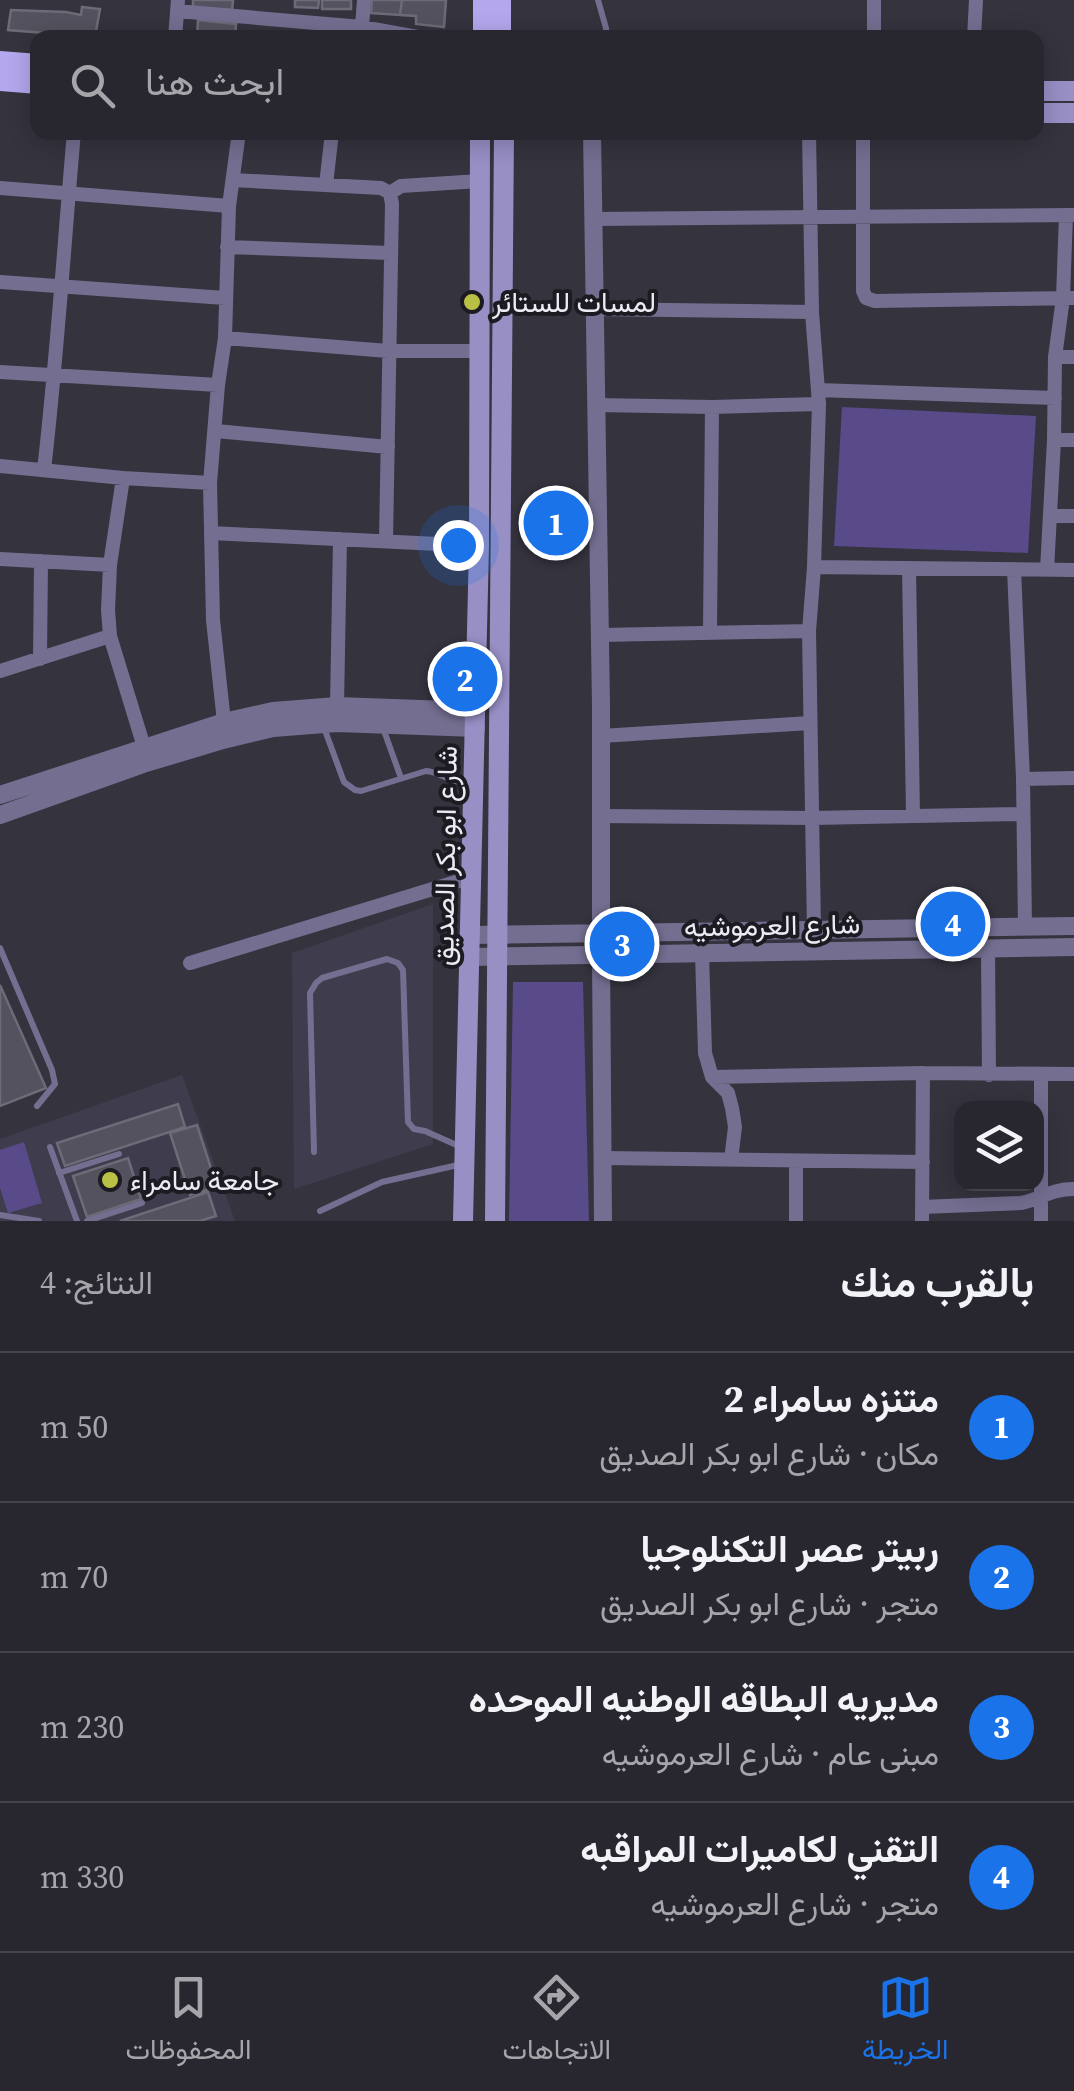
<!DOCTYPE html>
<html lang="ar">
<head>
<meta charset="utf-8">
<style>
	:root { --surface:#28262e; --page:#34323a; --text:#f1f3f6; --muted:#a5a5aa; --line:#44434a; --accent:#1a73e8 }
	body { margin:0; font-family:"Source Serif 4",Vazirmatn,serif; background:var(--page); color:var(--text); direction:rtl }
	.controls { position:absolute; right:30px; bottom:30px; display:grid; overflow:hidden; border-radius:20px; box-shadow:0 5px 25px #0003 }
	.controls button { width:90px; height:90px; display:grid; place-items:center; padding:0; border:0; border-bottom:2px solid var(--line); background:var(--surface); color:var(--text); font:50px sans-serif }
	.you { position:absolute; left:458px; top:545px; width:35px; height:35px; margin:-25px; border:8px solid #fff; border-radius:50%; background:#1a73e8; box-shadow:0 0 0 15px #1a73e833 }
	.badge { display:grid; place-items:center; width:65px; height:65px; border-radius:50%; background:var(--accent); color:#fff; font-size:32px; font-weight:700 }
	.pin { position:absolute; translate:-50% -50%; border:5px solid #fff; box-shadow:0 2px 10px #0006 }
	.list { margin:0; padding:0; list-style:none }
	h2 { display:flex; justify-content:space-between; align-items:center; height:130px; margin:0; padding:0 40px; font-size:42px }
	h2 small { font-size:32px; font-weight:400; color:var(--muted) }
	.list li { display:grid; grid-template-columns:65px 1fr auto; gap:30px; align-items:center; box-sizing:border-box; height:150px; padding:0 40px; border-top:2px solid var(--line) }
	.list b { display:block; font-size:38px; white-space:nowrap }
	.list p { margin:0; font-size:32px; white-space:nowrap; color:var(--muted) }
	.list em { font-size:32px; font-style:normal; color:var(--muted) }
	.icon { flex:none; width:55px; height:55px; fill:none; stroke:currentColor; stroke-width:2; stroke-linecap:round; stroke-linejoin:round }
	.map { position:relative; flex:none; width:1074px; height:1221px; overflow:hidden; direction:ltr }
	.search { position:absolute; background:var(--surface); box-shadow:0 5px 25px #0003; left:30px; right:30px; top:30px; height:110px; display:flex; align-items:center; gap:25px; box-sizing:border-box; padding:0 35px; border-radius:20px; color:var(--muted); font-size:38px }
	.sheet { height:730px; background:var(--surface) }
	nav { display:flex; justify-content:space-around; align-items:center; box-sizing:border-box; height:140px; border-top:2px solid var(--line); background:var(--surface); font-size:28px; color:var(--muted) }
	nav a { display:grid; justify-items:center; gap:5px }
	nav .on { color:var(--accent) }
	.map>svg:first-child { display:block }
</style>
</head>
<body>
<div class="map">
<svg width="1074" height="1221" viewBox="0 0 1074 1221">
	<rect width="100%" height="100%" fill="#35333e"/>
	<!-- built -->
	<path fill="#3f3d4d" d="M 433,904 L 433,1144 L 294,1189 L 292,953 Z
		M 182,1075 L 235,1221 L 0,1221 L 0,1139 Z"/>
	<!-- green -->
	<path fill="#594b8a" d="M 842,407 L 1036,416 L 1028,553 L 834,546 Z
		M 513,982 L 583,982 L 589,1221 L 509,1221 Z
		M 24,1142 L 42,1203 L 8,1213 L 0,1188 L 0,1150 Z"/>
	<!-- building -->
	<path fill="#53525e" stroke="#6d6b78" stroke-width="2.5" d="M 193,0 L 233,0 L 232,12 L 193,9 Z
		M 295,0 L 319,0 L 318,8 L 295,7 Z
		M 322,0 L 351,0 L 351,9 L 322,9 Z
		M 372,0 L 402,0 L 400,15 L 371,13 Z
		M 402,0 L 446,0 L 444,27 L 416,24 L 416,16 L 400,15 Z
		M 82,7 L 100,9 L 95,37 L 8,30 L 11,10 L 66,12 L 81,15 Z
		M 198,20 L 236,24 L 235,38 L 197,38 Z
		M 0,985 L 46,1088 L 0,1106 Z
		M 178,1104 L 185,1127 L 65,1166 L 57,1143 Z
		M 197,1125 L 217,1187 L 190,1195 L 170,1133 Z
		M 128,1158 L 141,1199 L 87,1217 L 73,1176 Z
		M 208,1192 L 216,1216 L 200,1221 L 120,1221 Z"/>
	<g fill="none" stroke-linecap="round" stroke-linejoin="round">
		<!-- service -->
		<path stroke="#746f91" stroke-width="6" d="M 598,0 L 606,28 L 606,38
			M 323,725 L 344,782 L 355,790 L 361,791 L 426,771 C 441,772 449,783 467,783
			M 383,728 L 401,778
			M 0,948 L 52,1070 L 55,1084 L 37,1106
			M 50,1147 L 77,1221
			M 314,1152 L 310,993 L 316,983 L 322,978 L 387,959 L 398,963 L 403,970 L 408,1122 L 414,1129 L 425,1131 L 461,1147
			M 59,1173 L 119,1154
			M 320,1211 L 382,1182 L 458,1165
			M 0,1215 L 39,1221
			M 87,1221 L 142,1203"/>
		<!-- minor -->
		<path stroke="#746f91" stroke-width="14" d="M 874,0 L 874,38
			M 177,11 L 362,27 L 423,38
			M 362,27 L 364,0
			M 175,38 L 178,0
			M 974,38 L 976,0
			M 809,132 L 812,312 L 819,404 L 814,567 L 809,631 L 814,930
			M 863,132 L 863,291 L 866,298 L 875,301 L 1074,298
			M 233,180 L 381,188 L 390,193 L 401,186 L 480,181
			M 326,185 L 332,132
			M 0,188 L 229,206
			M 593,219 L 1074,215
			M 227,247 L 390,253
			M 0,282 L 225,298
			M 594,309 L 812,312
			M 225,338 L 388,351 L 480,351
			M 1055,357 L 1074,357
			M 0,372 L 218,385
			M 818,390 L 1055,398
			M 596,405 L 712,407 L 819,404
			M 216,431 L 388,447
			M 1054,440 L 1074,440
			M 0,466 L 123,478 L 210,483
			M 44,470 C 57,358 64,245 74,132
			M 123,478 L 110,565 L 108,610 L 110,636 L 144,747
			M 1050,516 L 1074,516
			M 211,533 L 479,546
			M 386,541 L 392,204 L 390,193
			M 0,559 L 110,565
			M 814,567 L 1074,570
			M 909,568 L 913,815
			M 1014,569 L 1023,779 L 1025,926
			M 1047,570 L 1054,440 L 1055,357 L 1063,298 L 1066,215
			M 710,632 L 712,407
			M 600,635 L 809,631
			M 40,659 L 41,561
			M 0,671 L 110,636
			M 337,706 L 340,539
			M 224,722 L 213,620 L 210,483 L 218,385 L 225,338 L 229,206 L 239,132
			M 601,736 L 810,723
			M 1023,779 L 1074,778
			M 601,816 L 812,818 L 1023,814
			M 988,949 L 989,1075
			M 702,953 L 705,1053 L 712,1077 L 728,1093 L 732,1108 L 735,1127 L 731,1160
			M 190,963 L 472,877
			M 1041,1074 L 1041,1221
			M 712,1077 L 923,1073 L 1074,1074
			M 603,1158 L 923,1162
			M 922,1207 L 1021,1203 C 1042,1199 1050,1189 1074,1189
			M 796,1221 L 796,1162
			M 922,1221 L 923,1073"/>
		<!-- tertiary -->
		<path stroke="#746f91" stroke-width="18" d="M 592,132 L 601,705 L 601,933
			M 0,795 L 224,722 L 273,711 L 337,706 L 476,711
			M 0,815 L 143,764 L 223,740 L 273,728 L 337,723 L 476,728
			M 471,935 L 1074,926
			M 601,955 L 603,1221
			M 470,957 L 1074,947"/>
		<!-- secondary -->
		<path stroke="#988fc5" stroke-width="20" d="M 1036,91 L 1074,91
			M 1036,113 L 1074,113
			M 463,1221 L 479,546 L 480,132
			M 495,1221 L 504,132"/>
		<!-- primary -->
		<path stroke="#b4a7ed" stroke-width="22" d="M 484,0 L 484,38
			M 500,0 L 500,38
			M 0,62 L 38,65
			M 0,80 L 38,83"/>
	</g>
	<!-- markers -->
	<g fill="#bac045" stroke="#1c1b21" stroke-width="4">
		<circle cx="472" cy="302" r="10"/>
		<circle cx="110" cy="1180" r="10"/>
	</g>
	<g text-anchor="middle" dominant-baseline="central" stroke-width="8" stroke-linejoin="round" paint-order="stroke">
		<!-- poi labels -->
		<g font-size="28" fill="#ecebf3" stroke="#1c1b21" text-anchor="start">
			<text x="492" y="302">لمسات للستائر</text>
			<text x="130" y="1180">جامعة سامراء</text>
		</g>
		<!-- street labels -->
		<g font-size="28" fill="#ecebf3" stroke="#1c1b21">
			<text transform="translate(445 856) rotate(-89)">شارع ابو بكر الصديق</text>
			<text transform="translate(772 925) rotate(-1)">شارع العرموشيه</text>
		</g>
	</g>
</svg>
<div class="controls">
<button><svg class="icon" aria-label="layers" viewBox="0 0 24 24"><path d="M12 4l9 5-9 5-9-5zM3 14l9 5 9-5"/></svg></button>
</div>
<div class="you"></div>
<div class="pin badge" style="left:556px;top:523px">1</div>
<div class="pin badge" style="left:465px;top:679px">2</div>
<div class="pin badge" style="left:622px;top:944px">3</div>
<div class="pin badge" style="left:953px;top:924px">4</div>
<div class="search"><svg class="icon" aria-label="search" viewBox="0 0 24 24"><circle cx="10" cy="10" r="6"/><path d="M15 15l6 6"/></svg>ابحث هنا</div>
</div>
<section class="sheet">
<h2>بالقرب منك<small>النتائج: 4</small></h2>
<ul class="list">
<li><span class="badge">1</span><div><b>متنزه سامراء 2</b><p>مكان · شارع ابو بكر الصديق</p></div><em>50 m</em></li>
<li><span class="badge">2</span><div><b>ربيتر عصر التكنلوجيا</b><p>متجر · شارع ابو بكر الصديق</p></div><em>70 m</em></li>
<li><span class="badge">3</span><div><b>مديريه البطاقه الوطنيه الموحده</b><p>مبنى عام · شارع العرموشيه</p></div><em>230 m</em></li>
<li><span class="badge">4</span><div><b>التقني لكاميرات المراقبه</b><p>متجر · شارع العرموشيه</p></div><em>330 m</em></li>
</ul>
</section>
<nav>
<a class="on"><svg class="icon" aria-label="map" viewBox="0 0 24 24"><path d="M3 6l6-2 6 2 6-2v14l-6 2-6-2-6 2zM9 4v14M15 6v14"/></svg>الخريطة</a>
<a><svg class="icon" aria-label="directions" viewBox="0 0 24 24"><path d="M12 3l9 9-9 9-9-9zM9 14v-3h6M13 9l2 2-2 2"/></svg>الاتجاهات</a>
<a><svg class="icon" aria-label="saved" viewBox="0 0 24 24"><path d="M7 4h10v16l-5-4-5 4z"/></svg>المحفوظات</a>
</nav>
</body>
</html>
